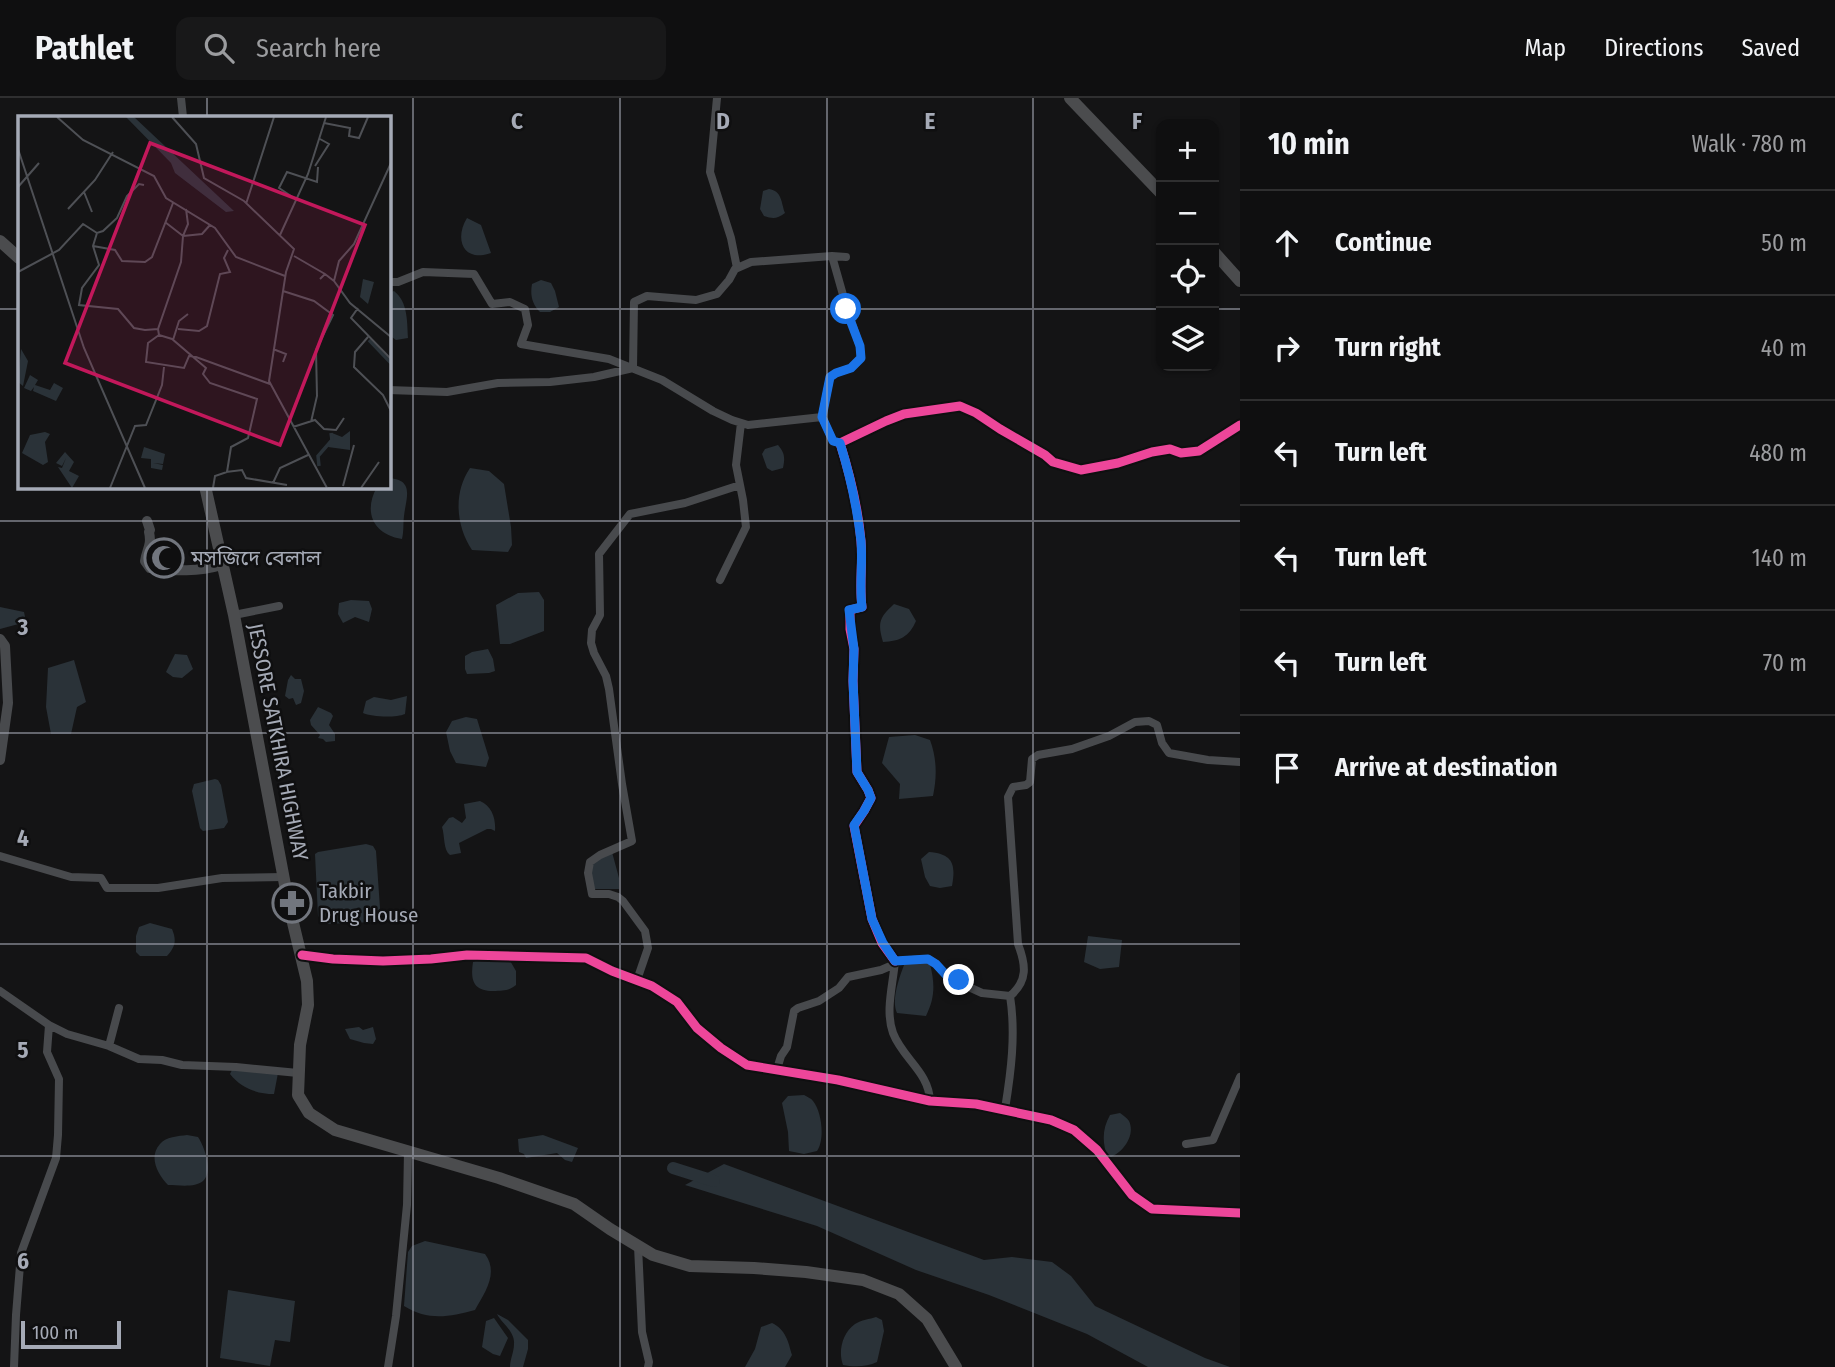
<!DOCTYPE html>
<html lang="en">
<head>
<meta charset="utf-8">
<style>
	:root { --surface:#0f0f10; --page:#181819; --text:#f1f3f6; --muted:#9b9c9f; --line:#2f2f30 }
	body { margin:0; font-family:"Fira Sans Condensed","Noto Sans Bengali",sans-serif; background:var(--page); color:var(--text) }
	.controls { position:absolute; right:21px; top:21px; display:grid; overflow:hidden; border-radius:14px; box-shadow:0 2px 5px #0004 }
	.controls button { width:63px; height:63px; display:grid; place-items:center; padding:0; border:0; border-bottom:2px solid var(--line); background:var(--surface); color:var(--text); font:35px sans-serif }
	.scale { position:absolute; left:21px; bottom:18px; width:100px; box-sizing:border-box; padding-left:7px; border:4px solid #a5aab6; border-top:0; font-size:19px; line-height:24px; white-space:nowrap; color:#a5aab6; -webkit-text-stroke:5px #0f0f10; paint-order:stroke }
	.stop { position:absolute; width:21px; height:21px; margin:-16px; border:5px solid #1a73e8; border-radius:50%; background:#fff }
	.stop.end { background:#1a73e8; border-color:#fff; box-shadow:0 2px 7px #0008 }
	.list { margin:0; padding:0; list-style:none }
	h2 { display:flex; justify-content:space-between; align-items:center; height:91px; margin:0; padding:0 28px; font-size:30px }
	h2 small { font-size:23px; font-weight:400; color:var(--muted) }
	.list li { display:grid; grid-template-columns:46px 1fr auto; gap:21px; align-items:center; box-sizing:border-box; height:105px; padding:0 28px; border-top:2px solid var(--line) }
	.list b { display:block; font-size:26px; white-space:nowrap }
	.list em { font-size:23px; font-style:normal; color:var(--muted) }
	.icon { flex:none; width:38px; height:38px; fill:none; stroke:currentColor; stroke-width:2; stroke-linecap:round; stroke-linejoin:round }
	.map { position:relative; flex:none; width:1240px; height:1269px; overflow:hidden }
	header { display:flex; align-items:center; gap:42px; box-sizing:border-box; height:98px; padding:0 35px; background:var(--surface); border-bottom:2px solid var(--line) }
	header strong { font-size:33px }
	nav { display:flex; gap:38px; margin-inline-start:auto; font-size:24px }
	.search { width:490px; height:63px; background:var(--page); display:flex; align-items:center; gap:18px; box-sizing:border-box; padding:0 24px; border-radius:14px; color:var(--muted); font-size:26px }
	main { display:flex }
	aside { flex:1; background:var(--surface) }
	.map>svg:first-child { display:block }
</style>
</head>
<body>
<header>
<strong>Pathlet</strong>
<div class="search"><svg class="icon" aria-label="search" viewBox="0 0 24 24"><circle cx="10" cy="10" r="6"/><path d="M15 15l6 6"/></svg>Search here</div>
<nav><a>Map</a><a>Directions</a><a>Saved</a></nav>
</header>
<main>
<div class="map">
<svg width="1240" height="1269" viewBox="0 0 1240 1269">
	<rect width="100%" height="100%" fill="#141415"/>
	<!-- water -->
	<path fill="#2a3238" d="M 769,91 C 782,93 781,104 785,115 C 777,121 773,121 764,118 L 760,111 L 763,93 Z
		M 467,120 L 481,127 L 491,155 C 463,165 454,141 467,120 Z
		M 541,182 L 551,185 L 555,193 L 559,209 L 550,214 L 540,214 C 532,206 530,197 532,186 Z
		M 394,193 C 408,204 407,223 408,240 L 396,242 L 389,237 L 389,195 Z
		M 778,347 C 785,355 785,360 783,370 L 772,373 L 767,370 L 762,356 L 765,351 Z
		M 470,370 L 489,373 L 504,386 L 511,429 L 512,447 L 508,454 L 472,452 C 456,428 453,395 470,370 Z
		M 389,380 C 415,382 406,400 404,418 C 403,426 404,433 402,441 C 373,436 363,414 377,389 L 388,388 Z
		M 539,494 L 544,502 L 544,533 L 510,546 L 500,546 L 496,507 L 518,495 Z
		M 351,502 L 369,503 L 372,511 L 369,524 L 355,519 L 343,525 L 338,516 L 339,505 Z
		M 894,506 L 909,511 L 916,523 C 909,539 900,543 883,544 C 877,524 880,519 894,506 Z
		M 0,509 L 24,514 L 26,524 L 0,531 Z
		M 488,551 L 493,561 L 495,573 L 489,575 L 467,576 L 465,571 L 465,558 L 472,554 Z
		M 175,556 L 187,557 L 193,571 L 182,580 L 173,579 L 166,574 Z
		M 74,562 L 86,604 L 77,609 L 71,636 L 51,636 L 46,609 L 48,570 Z
		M 291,577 L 295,581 L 301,581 L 304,593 L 301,605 L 296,607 L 293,600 L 289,601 L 285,598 L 288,582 Z
		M 407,598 L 405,616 C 396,620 371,619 363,615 L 366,603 L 374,599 L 391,602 Z
		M 318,609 L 331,615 L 333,618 L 329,627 L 335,636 L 335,643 L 326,644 L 323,641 L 318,640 L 320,637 L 311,627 L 310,622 Z
		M 466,619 L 477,621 L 489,660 L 486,669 L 456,665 L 450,653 L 446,634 L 452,623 Z
		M 915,637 L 930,642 C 937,661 937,679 933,698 L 899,701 L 900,686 L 882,665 L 889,639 Z
		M 215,681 L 218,682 L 221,687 L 228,724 L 224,730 L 203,733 L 200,730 L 192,693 L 194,686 Z
		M 480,703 C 492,708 496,721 495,733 L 491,731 L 487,731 L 459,745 L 461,755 L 450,757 C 443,752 445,738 442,729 L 449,720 L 453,719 L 462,725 L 466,720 L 464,706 Z
		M 366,746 L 373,748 L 376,753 L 380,810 L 378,820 L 373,824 L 324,826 L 318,818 L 315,756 L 318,754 Z
		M 612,754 L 619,780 L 619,791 L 595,791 L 593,788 L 591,769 L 599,759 Z
		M 929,754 C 953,756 956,766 952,788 L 940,790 L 930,788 L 925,779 L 921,761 Z
		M 150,825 L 172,831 C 177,843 175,849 167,858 L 140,858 L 136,854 L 136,838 L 139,829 Z
		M 1088,838 L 1122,842 L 1119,869 L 1100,871 L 1084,864 Z
		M 509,861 L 516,873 L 516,887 C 509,893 503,893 493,893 C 474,893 470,883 473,864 L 478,862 Z
		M 916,864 L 930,866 C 935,886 935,900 926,918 L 897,915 C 891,903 899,880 904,867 Z
		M 359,929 L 363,932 L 373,929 L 376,941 L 373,946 L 364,945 L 350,941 L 345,931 Z
		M 232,972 L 278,975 L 274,996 C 257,996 241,990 230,976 Z
		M 804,997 C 807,999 811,1000 813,1003 C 822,1014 825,1042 817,1053 L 804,1056 L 789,1053 L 788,1034 L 782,1005 L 788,998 Z
		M 1120,1015 C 1123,1017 1127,1020 1129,1023 C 1136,1038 1122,1056 1108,1060 C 1102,1045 1102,1031 1110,1017 Z
		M 187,1037 L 198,1039 C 204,1048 214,1073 203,1083 C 195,1090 178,1087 168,1087 C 158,1077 148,1059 160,1046 C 165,1039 179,1038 187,1037 Z
		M 543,1037 L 578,1050 L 572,1064 L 565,1062 L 557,1055 L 526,1060 L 524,1056 L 519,1054 L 518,1041 Z
		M 724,1066 L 984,1162 L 1012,1159 L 1052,1164 L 1071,1178 L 1095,1208 L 1205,1260 L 1230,1269 L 1148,1269 L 1087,1236 L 989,1197 L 916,1172 L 817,1128 L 685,1087 Z
		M 425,1143 L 485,1156 C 499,1175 485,1194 475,1212 C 449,1219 428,1223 404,1208 L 408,1154 L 412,1148 Z
		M 228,1192 L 295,1203 L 290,1244 L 275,1242 L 270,1268 L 220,1260 Z
		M 497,1216 L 508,1222 L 528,1242 L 528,1251 L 523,1269 L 510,1269 C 510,1261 514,1254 514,1246 C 515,1233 502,1226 497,1216 Z
		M 876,1219 L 882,1222 L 884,1233 L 877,1264 C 867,1269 854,1269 843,1267 C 838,1254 842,1235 855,1226 C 861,1222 870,1221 876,1219 Z
		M 494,1220 L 508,1240 L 500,1258 L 493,1256 L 482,1249 L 486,1223 Z
		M 772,1225 C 786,1232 788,1243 792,1257 L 785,1269 L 745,1269 L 755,1251 L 761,1229 Z"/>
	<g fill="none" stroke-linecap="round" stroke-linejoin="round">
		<!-- river -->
		<path stroke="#2a3238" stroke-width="12" d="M 673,1070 L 714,1083"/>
		<!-- minor -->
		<path stroke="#484a4d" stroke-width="8" d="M 181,0 L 183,19
			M 717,0 L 710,74 L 731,140 L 737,170
			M 832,158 L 846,159
			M 388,184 L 398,184 L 423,174 L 474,176 L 492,206 L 510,204 L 525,211 L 528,227 L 521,246 L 609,261 L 662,282 L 713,313 L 732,322 L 748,327 L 822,319 L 833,343 L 840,345
			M 388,292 L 447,294 L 498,285 L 550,284 L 594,279 L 633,270 L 634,204 L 647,198 L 696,202 L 717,196 L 729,182 L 735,171 L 751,164 L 832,158 L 847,211 L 860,249 L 861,260 L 851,270 L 836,275 L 830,279 L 822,319
			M 720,482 L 746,429 L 743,402 L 736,367 L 741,325
			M 234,517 L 279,508
			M 0,758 L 71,779 L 101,780 L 107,790 L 158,790 L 222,780 L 284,779
			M 302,857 L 333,861 L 383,863 L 431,861 L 467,857 L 586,860 L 612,873 L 652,888 L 677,904 L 697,930 L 721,950 L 747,967 L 838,982 L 930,1003 L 976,1006 L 1051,1022 L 1074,1032 L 1097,1052 L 1132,1097 L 1152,1111 L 1240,1115
			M 895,863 L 882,845 L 872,821 L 854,728 L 864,713 L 871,700 L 868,692 L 857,674 L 853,583 L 854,551 L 850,531 L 850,512 L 862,509 C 859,487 863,465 861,443 C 858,409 850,377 840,345 L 886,323 L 904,316 L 960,308 L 976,315 L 1000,331 L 1045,357 L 1053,364 L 1081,372 L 1118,365 L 1152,354 L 1170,351 L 1181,355 L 1199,353 L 1240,327
			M 637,882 L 648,850 L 645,833 L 623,803 L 618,799 L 609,796 L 592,796 L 588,775 L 590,764 L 600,757 L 632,743 L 622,686 L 609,591 L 606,578 L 594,555 L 591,545 L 592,532 L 600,517 L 599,456 L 630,416 L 685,405 L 740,387
			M 0,893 L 49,927
			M 109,948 L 139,961 L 162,962 L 182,967 L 236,969 L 298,975
			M 777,971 L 781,958 L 787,949 L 794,913 L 798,910 L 819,903 L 839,890 L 848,879 L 881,872 L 895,866
			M 930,1003 C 929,974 903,961 893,935 C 885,913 893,887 895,863 L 928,861 L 936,866 L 947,878 L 959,882 L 971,890 L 982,895 L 1010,898
			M 1005,1011 C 1011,974 1016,936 1010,898 C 1028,883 1026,867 1018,846 L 1008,699 L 1013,689 L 1026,687 L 1030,684 L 1032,661 L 1038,657 L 1072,651 L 1109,638 L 1135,624 L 1149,623 L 1157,627 L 1162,645 L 1169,655 L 1208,662 L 1240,664
			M 1186,1046 L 1213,1042 L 1240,979
			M 638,1148 L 642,1234 L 649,1264 L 648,1269
			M 14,1269 L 16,1217 L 21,1155 L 56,1060 L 58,1037 L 59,981 L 47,954 L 49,927 L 67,936 L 109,948 L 119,910
			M 388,1269 L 396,1218 L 407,1107 L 408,1053"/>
		<!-- tertiary -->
		<path stroke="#484a4d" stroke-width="10" d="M 147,423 L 150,432 L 149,434 C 152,447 147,451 145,463 L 150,470 C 175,473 198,474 222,467
			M 0,541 L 5,548 L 8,605 L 0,662"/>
		<!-- trunk -->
		<path stroke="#4b4c4e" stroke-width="12" d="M 1070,0 L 1161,95
			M 0,143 L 19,160
			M 1214,154 L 1240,183
			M 205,388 L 234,517 L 289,808 L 307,883 L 308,907 L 300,947 L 298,997 L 309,1015 L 335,1032 L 499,1080 L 574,1106 L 610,1131 L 653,1157 L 690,1168 L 754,1170 L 806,1174 L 863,1182 L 899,1196 L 927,1221 L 956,1269"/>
		<!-- cycleway casing -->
		<g stroke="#0f0f10" stroke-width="13">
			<path id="cycleway" d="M 302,857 L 333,861 L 383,863 L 431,861 L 467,857 L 586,860 L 612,873 L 652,888 L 677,904 L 697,930 L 721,950 L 747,967 L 838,982 L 930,1003 L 976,1006 L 1051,1022 L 1074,1032 L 1097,1052 L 1132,1097 L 1152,1111 L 1240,1115
				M 895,863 L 882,845 L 872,821 L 854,728 L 864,713 L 871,700 L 868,692 L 857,674 L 853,583 L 854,551 L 850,531 L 850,512 L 862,509 C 859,487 863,465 861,443 C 858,409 850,377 840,345 L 886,323 L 904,316 L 960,308 L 976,315 L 1000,331 L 1045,357 L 1053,364 L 1081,372 L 1118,365 L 1152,354 L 1170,351 L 1181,355 L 1199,353 L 1240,327"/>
		</g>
		<!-- cycleway -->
		<use href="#cycleway" stroke="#ed469a" stroke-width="9"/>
	</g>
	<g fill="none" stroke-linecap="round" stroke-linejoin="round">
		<!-- route -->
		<path stroke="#1a73e8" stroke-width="9" d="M 846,211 L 860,248 L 861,260 L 851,270 L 836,275 L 830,279 L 822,319 L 833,343 L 840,345 C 850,377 857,409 861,443 C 863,465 859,487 862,509 L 849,512 L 854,551 L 853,583 L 857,674 L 868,692 L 871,700 L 864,713 L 854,727 L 872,821 L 883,845 L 895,863 L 928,861 L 936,866 L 947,878 L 959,882"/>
	</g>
	<!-- grid -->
	<path fill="none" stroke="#a5aab6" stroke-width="2" stroke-opacity="0.55" d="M 207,0 L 207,19M 413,0 L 413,1269M 620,0 L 620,1269M 827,0 L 827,1269M 1033,0 L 1033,1269M 0,211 L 19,211M 388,211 L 1161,211M 1214,211 L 1240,211M 207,388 L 207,1269M 0,423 L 1240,423M 0,635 L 1240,635M 0,846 L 1240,846M 0,1058 L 1240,1058"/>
	<!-- icons -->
	<defs>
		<g id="mosque-ring" transform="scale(2.0125)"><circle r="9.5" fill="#0f0f10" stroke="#72767e" stroke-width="1.5"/><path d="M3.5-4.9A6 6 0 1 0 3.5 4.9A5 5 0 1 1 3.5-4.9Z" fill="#72767e"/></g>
		<g id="pharmacy-ring" transform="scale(2.0125)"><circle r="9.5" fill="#0f0f10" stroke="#72767e" stroke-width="1.5"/><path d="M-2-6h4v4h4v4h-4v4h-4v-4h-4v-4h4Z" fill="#72767e"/></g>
	</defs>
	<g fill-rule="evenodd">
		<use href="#mosque-ring" x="164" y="460"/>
		<use href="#pharmacy-ring" x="292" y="805"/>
	</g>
	<g text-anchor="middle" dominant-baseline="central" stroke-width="5" stroke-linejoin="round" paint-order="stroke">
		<!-- poi labels -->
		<g font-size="21" fill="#a5aab6" stroke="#0f0f10" text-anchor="start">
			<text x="191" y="460">মসজিদে বেলাল</text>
			<text x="319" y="793">Takbir<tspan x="319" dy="24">Drug House</tspan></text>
		</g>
		<!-- street labels -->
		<g font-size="21" fill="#a5aab6" stroke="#0f0f10">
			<text transform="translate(278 644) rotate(79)">JESSORE SATKHIRA HIGHWAY</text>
		</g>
	</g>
	<!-- overview -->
	<g transform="translate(18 18)">
		<rect width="373" height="373" fill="#141415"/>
		<path d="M 108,1 L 116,1 L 216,95 L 208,96 L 157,57 L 153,47 ZM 345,163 L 356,166 L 350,188 L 342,181 ZM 3,233 L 10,245 L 5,270 L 0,266 ZM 12,259 L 20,264 L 17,269 L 32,274 L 36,267 L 45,272 L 38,285 L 15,275 L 16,271 L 13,275 L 6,272 ZM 332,315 L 332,334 L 310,331 L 314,317 L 324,321 ZM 27,316 L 32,318 L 27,326 L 30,346 L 25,349 L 4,337 L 12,319 ZM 126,331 L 147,338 L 145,348 L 135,347 L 145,349 L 144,354 L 133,352 L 133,343 L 123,342 ZM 47,336 L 56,346 L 51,355 L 61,360 L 54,372 L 40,351 L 44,352 L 48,342 L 44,350 L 38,347 Z" fill="#2a3238"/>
		<path fill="none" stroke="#2a3238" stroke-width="3.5" d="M 351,224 L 373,247M 301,350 L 300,340 L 314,324 L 313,317"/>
		<path fill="none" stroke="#4e5055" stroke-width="2" d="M 39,1 L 65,24 L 136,60 L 148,82 L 197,112 L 218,141 L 267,160M 154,1 L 178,28 L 186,62 L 226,85 L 276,133 L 268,156 L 251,265 L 309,372M 306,7 L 332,12 L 331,20 L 341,22 L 350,1M 0,33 L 66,232 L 127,372M 297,50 L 311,28 L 302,23M 0,71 L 21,47M 66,76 L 74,96M 279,84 L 261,72 L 269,56 L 299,66 L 300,51M 228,88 L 256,1M 50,93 L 77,64 L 95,36M 147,106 L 165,120 L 170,108 L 168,93M 79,117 L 75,130 L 81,149 L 64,172 L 61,189 L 100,193 L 116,212 L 127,214 L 140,213 L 163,146 L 165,120M 262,119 L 290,58 L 308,1M 165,120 L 184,118 L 192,109M 75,130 L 97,134 L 104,145 L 127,146 L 134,141 L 155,87M 276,140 L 307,158M 0,156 L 41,134 L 65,108 L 79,117 L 85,115 L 99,102 L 109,80 L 121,68 L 126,69M 302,163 L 307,158 L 316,165 L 321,145 L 336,128 L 373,47M 316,165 L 332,187 L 373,221M 265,175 L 296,185 L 315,199 L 298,234 L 299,280 L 293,306M 340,192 L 333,202 L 373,243M 140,213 L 141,219 L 154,223 L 188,252 L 185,258 L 192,267 L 239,283 L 230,322 L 213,331 L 209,356 L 197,360 L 195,372M 160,213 L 181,215 L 189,210 L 202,158 L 212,156 L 206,142 L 210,134M 141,219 L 130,227 L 128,246 L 166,252 L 171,240 L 178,241 L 252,268M 350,221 L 337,236 L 336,251 L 365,279 L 373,295M 155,224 L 161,205 L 170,198M 255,233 L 268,238 L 265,246M 275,311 L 297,304 L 306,313 L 318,314 L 326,302M 208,356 L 224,354 L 228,362 L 269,369M 255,367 L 262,352 L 290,339M 325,370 L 336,329M 92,372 L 117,310 L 128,309 L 144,269 L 146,251M 310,372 L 332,372M 343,372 L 361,346"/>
		<path fill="#c2185b" fill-opacity="0.15" stroke="#c2185b" stroke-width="3.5" d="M 132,27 L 347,109 L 262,329 L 47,247 Z"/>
		<rect width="373" height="373" fill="none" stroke="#a5aab6" stroke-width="3.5"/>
	</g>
	<g font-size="23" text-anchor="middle" font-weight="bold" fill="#a5aab6" stroke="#0f0f10" stroke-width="5" stroke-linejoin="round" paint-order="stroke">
		<text x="517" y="31">C</text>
		<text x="723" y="31">D</text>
		<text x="930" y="31">E</text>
		<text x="1137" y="31">F</text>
		<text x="23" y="537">3</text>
		<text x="23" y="748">4</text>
		<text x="23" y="960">5</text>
		<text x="23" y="1171">6</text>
	</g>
</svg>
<div class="controls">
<button>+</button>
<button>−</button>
<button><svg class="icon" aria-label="locate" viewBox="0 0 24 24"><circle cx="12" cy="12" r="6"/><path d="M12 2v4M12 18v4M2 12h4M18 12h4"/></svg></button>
<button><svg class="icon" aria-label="layers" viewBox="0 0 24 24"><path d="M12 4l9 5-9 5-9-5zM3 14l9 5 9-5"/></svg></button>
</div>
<div class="scale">100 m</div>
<div class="stop" style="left:846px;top:211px"></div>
<div class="stop end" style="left:959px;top:882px"></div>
</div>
<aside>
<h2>10 min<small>Walk · 780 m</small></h2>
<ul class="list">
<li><svg class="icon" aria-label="ahead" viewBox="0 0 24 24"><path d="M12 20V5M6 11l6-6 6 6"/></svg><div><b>Continue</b></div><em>50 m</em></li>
<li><svg class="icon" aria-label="right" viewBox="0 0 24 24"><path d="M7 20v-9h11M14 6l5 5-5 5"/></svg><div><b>Turn right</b></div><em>40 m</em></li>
<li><svg class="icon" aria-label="left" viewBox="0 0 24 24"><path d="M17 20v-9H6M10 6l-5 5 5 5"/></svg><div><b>Turn left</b></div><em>480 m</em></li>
<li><svg class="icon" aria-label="left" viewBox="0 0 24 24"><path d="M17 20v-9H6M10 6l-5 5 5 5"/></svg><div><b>Turn left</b></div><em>140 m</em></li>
<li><svg class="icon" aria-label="left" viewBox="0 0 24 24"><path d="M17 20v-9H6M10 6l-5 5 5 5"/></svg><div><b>Turn left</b></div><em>70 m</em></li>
<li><svg class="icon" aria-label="arrive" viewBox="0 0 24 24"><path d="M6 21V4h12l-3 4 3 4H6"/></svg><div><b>Arrive at destination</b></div></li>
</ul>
</aside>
</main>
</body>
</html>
